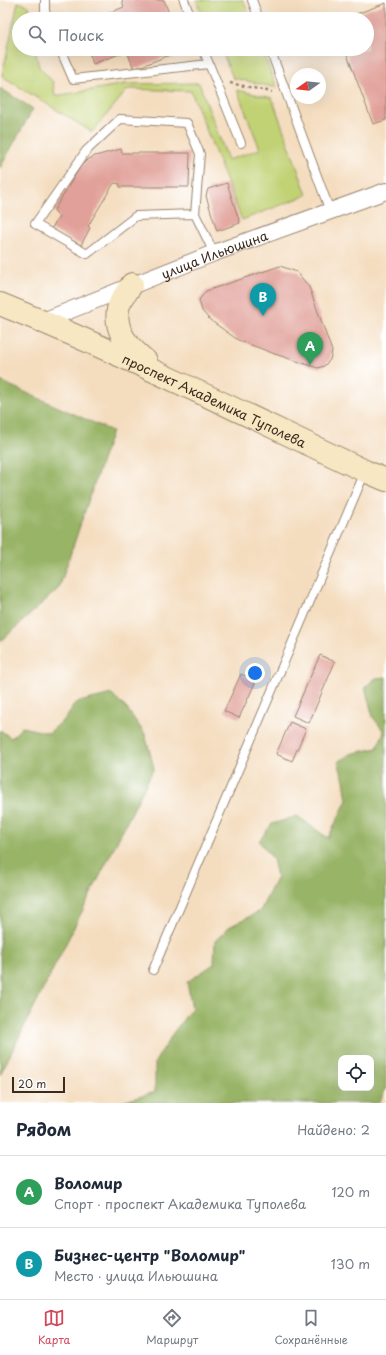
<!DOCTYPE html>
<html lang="ru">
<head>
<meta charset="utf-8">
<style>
	:root { --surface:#fff; --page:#f6f6f7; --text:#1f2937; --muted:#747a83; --line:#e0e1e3; --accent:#d1495b }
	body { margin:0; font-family:"Playpen Sans",sans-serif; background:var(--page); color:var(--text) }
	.controls { position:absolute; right:12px; bottom:12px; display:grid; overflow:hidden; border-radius:8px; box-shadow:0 4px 16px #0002 }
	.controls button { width:36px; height:36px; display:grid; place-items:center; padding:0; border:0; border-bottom:1px solid var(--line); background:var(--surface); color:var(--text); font:20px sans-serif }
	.compass { position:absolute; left:290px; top:68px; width:36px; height:36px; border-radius:50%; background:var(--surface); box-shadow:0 4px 16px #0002; rotate:255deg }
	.scale { position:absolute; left:12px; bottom:10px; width:53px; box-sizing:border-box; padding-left:4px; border:2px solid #3b2a1e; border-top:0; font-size:11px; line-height:14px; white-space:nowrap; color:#3b2a1e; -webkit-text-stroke:3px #fff; paint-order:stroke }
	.you { position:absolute; left:255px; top:673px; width:14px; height:14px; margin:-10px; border:3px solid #fff; border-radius:50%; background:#1a73e8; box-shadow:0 0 0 6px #1a73e833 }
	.badge { display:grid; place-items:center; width:26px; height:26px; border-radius:50%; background:var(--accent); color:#fff; font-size:13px; font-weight:700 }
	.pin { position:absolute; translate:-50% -33px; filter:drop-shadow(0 1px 2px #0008) }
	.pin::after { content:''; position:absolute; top:21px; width:14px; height:12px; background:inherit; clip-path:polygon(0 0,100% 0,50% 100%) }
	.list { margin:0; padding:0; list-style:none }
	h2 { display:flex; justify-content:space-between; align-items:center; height:52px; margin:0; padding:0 16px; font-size:17px }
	h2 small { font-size:13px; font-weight:400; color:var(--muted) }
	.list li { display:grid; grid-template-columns:26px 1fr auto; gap:12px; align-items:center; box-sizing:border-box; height:72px; padding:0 16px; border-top:1px solid var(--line) }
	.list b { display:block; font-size:15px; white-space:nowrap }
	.list p { margin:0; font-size:13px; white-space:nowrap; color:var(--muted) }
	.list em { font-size:13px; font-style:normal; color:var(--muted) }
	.icon { flex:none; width:22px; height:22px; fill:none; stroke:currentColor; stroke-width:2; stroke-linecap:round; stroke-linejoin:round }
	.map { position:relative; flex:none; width:386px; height:1103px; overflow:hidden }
	.search { position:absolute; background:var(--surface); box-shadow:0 4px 16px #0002; left:12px; right:12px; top:12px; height:44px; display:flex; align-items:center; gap:10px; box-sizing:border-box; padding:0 14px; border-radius:22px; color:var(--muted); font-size:15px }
	.sheet { height:196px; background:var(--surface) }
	nav { display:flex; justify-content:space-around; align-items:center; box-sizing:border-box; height:56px; border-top:1px solid var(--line); background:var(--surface); font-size:11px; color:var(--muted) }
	nav a { display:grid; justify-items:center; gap:2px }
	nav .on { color:var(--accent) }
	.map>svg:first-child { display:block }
</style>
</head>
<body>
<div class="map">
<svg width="386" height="1103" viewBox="0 0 386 1103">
	<rect width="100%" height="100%" fill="#fff"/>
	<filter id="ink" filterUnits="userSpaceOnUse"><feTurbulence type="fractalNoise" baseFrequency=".025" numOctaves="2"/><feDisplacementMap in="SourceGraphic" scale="8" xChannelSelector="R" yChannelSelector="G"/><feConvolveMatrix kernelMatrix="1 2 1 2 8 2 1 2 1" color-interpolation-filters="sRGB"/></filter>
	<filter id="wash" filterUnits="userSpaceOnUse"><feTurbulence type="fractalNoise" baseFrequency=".012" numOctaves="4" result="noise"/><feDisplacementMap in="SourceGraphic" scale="16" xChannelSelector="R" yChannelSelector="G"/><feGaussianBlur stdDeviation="0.9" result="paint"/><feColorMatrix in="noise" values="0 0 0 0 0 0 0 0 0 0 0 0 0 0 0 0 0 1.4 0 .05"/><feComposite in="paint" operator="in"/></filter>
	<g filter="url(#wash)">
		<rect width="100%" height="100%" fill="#f4ddbf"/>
		<!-- green -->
		<path fill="#c1d274" stroke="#7e7e49" d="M 196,0 L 243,0 L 251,19 L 204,19 Z
			M 18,2 L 29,6 L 29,19 L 19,19 L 19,49 L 35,49 L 39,67 L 53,82 L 55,96 L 126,84 L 199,83 L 228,160 L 260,149 L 237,90 L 272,98 L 307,195 L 242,220 L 191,91 L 128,89 L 92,132 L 2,76 Z
			M 221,49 L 262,49 L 277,88 L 233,78 Z"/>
		<!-- forest -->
		<path fill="#98b466" stroke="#6a6f42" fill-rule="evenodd" d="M 0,88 L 33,109 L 0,168 Z
			M 0,381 L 112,431 L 59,588 L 0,642 Z
			M 386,677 L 386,1088 L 379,1103 L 119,1103 L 155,1092 L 155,1062 L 173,1033 L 192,1008 L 187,982 L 214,964 L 215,941 L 229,927 L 260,911 L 277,877 L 273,859 L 259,841 L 272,824 L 297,816 L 328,838 L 347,800 L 344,780 L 338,762 L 350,754 L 377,748 L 384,732 L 373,717 L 365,687 L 376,678 ZM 341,1058 L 371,1058 L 371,1088 L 341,1088 Z
			M 112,694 L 127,709 L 145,734 L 154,768 L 0,1075 L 0,730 L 11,738 L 22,727 L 49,733 L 67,717 L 75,703 Z"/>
		<g id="blocks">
			<!-- building -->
			<path fill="#e1a099" d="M 122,0 L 164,0 L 171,19 L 94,19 L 124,7 Z
				M 386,3 L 386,120 L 373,124 L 345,49 L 367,49 L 367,19 L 343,19 Z
				M 88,49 L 185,49 L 134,69 L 127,51 L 93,64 Z
				M 121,149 L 122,153 L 190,153 L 189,187 L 120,187 L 120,184 L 114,183 L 88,226 L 90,228 L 81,245 L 51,229 L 59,217 L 54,210 L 81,166 L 87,160 L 95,156 Z
				M 227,183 L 240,223 L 217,231 L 206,196 L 208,189 Z
				M 280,266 L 297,272 L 309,287 L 332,351 L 330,360 L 324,366 L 318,368 L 275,354 L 238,340 L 210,320 L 202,311 L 199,300 L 206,291 Z
				M 320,655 L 335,662 L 309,723 L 293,716 Z
				M 241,674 L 256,681 L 239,718 L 224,711 Z
				M 290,722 L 306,729 L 292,761 L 276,754 Z"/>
		</g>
	</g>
	<g filter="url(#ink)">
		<use href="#blocks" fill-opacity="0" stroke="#98846e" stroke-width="1"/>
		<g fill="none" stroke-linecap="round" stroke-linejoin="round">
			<!-- lane casing -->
			<g stroke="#98846e" stroke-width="10">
				<path id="lane" d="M 45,0 L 45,11 L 48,19
					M 184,0 L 191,19
					M 252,0 L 259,19
					M 60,49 L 73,79 L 209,64
					M 203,49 L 241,143
					M 270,49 L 330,211
					M 195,214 L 200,154 L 187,123 L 120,119 L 86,151 L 35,224 L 87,254 L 136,216 L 195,214 L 214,253
					M 153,970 L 365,472"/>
			</g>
			<!-- street casing -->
			<g stroke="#98846e" stroke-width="18">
				<g id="street">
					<path id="s1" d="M 43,321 L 214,253 L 386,191"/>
				</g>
			</g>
			<!-- secondary casing -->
			<g stroke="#98846e" stroke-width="24">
				<g id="secondary">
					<path d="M 132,284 C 128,291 119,301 118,309 C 114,333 130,348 146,361"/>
					<path id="s2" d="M 0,304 C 124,354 244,414 365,471 L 386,480"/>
				</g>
			</g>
			<!-- path -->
			<path stroke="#98846e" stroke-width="2.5" stroke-dasharray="3 3" stroke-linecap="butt" d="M 230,83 L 272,92"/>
			<!-- lane -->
			<use href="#lane" stroke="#fff" stroke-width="8"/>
			<!-- street -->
			<use href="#street" stroke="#fff" stroke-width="16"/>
			<!-- secondary -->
			<use href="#secondary" stroke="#f7e8c3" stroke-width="22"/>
		</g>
	</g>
	<g text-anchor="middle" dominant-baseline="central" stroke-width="3.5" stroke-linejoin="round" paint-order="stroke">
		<!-- street labels -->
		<g font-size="13" fill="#3b2a1e" stroke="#fff">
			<text stroke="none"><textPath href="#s1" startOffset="184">улица Ильюшина</textPath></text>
			<text stroke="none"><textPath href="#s2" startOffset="235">проспект Академика Туполева</textPath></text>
		</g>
	</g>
</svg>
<div class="controls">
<button><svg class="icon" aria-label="locate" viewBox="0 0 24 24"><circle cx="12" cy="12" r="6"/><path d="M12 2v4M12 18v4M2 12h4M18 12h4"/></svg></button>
</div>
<svg class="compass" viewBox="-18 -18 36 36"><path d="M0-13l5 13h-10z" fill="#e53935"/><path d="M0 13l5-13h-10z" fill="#747a83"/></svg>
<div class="scale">20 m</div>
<div class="you"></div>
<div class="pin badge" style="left:310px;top:365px;background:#2e9e5b">A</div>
<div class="pin badge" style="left:263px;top:316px;background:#0f9aa8">B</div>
<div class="search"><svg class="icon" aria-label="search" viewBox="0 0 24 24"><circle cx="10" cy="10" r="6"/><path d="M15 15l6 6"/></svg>Поиск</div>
</div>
<section class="sheet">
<h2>Рядом<small>Найдено: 2</small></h2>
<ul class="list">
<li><span class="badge" style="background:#2e9e5b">A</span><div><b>Воломир</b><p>Спорт · проспект Академика Туполева</p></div><em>120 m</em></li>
<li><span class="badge" style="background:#0f9aa8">B</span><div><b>Бизнес-центр &quot;Воломир&quot;</b><p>Место · улица Ильюшина</p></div><em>130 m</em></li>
</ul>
</section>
<nav>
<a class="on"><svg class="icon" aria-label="map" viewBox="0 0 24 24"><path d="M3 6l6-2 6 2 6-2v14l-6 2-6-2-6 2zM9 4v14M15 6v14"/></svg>Карта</a>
<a><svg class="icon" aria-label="directions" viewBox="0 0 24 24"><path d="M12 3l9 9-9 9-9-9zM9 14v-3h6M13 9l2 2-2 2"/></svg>Маршрут</a>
<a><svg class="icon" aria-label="saved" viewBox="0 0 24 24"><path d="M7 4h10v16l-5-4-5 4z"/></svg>Сохранённые</a>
</nav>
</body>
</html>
